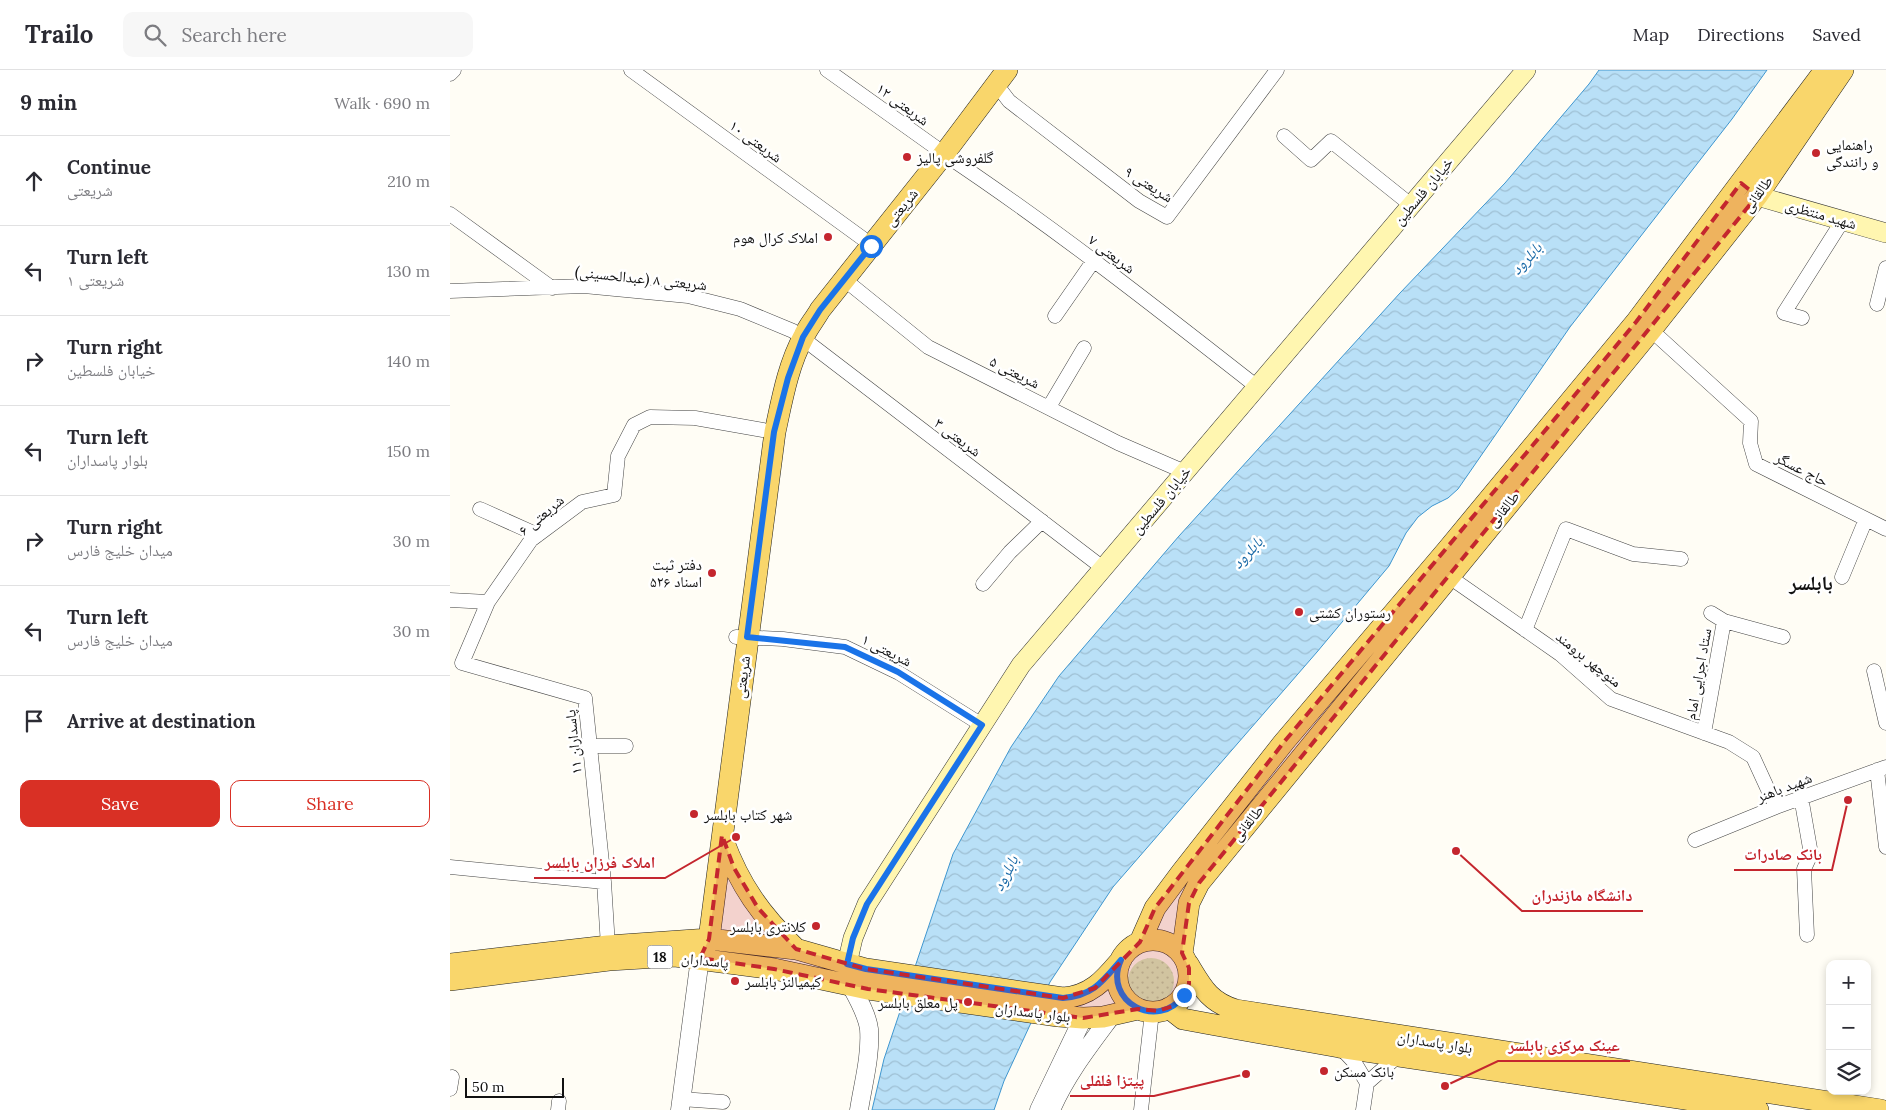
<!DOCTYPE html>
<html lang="en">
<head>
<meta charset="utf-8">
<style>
	:root { --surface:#fff; --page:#f7f7f7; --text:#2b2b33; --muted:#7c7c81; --line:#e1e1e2; --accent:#d93025 }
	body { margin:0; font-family:Lora,"Noto Naskh Arabic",serif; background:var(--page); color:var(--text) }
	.controls { position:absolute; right:15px; bottom:15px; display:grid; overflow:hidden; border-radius:10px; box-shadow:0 2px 8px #0003 }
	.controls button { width:45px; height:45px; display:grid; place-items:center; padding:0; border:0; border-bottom:1px solid var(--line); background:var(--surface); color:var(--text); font:25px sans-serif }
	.scale { position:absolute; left:15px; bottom:12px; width:99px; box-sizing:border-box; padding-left:5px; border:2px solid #111; border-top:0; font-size:14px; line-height:18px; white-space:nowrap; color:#111; -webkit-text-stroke:4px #fff; paint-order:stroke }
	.stop { position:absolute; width:15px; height:15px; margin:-11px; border:4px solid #1a73e8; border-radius:50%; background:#fff }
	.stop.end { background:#1a73e8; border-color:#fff; box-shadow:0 1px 5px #0008 }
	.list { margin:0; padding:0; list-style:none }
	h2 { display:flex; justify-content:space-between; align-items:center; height:65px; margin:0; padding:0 20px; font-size:21px }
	h2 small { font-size:16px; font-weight:400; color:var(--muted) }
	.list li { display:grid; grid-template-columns:32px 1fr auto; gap:15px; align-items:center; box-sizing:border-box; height:90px; padding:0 20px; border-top:1px solid var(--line) }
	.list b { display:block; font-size:19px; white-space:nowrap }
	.list p { margin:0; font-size:16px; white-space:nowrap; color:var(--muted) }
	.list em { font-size:16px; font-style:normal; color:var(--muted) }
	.actions { display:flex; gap:10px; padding:15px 20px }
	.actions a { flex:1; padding:11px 0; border:1px solid var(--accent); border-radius:10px; text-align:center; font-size:18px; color:var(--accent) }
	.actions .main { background:var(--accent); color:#fff }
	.icon { flex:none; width:28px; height:28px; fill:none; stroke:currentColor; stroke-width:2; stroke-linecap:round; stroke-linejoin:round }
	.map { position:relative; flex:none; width:1436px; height:1040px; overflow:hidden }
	header { display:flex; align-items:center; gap:30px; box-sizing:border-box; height:70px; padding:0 25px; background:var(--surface); border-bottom:1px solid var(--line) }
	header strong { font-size:24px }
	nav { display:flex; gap:28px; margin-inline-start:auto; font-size:18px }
	.search { width:350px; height:45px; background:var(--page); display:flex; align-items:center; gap:12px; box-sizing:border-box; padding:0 18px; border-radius:10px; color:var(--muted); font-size:19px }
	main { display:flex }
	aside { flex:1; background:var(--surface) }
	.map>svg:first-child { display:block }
</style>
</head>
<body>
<header>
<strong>Trailo</strong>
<div class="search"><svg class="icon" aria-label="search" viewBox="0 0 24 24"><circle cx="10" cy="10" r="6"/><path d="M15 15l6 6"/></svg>Search here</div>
<nav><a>Map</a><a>Directions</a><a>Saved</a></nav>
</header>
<main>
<aside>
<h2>9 min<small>Walk · 690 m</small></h2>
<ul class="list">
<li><svg class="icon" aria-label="ahead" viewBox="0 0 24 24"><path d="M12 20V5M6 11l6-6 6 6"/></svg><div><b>Continue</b><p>شریعتی</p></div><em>210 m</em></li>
<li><svg class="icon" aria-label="left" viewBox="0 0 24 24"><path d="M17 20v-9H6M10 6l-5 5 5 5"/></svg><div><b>Turn left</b><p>شریعتی ۱</p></div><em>130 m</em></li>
<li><svg class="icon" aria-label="right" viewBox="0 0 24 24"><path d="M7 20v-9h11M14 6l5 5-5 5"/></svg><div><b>Turn right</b><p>خیابان فلسطین</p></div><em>140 m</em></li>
<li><svg class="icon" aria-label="left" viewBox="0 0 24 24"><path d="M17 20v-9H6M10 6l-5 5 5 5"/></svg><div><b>Turn left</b><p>بلوار پاسداران</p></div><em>150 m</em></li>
<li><svg class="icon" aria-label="right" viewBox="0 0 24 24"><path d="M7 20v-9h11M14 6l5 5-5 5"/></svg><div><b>Turn right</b><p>میدان خلیج فارس</p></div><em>30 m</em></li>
<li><svg class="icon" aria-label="left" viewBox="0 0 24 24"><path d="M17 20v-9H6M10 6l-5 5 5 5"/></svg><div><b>Turn left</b><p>میدان خلیج فارس</p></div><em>30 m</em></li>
<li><svg class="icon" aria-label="arrive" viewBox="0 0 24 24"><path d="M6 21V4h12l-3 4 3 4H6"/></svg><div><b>Arrive at destination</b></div></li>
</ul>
<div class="actions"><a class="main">Save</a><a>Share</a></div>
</aside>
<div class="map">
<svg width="1436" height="1040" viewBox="0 0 1436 1040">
	<defs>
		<pattern id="grass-dots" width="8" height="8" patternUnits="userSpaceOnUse" patternTransform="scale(1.25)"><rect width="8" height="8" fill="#d5ebbd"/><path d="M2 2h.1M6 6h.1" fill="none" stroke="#b6c8a1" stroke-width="1.8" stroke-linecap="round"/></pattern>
		<pattern id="water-waves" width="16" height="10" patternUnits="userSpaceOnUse" patternTransform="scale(1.25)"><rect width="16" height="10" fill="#b9e0f7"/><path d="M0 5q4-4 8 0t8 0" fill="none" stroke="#9ebfd3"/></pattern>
	</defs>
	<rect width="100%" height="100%" fill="#fffdf5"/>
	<!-- grass -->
	<path fill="url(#grass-dots)" d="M678 911a23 23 0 1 1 46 0a23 23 0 1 1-46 0Z"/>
	<!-- water -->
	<path fill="url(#water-waves)" stroke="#3f96cf" d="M 1149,0 L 1317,0 L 1282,49 L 1120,257 L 1008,419 L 998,428 L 982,436 L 968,447 L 956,463 L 939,496 L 867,582 L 663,817 L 600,912 L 554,1011 L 544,1040 L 422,1040 L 434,989 L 503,784 L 561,677 L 609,606 L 729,466 L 950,223 L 1055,113 L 1139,14 Z"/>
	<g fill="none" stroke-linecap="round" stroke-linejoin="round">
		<!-- minor casing -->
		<g stroke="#444" stroke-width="15">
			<path id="minor" d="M 181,0 L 412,168
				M 377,0 L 485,77
				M 0,4 L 4,0
				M 546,14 L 559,31 L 689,131 L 717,147 L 827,0
				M 834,66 L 861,90 L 881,71 L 961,135
				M 494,84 C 602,156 704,236 806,316
				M 0,144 L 102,218
				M 395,210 L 478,277 L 668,373 L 735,402
				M 0,221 L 134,216 L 238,226 L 290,239 L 343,261 L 653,498
				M 1427,234 L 1436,198
				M 605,246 L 644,190
				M 1352,248 L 1334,243 L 1393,150
				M 1201,260 L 1301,351 L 1300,373 L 1306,394 L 1436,459
				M 599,337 L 634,278
				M 30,439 L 88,465
				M 998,506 L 1110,584 L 1161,629 L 1279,672 L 1303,687 L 1326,737
				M 1392,507 L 1416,449
				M 533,514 L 560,482 L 592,451
				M 0,530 L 38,532
				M 1261,543 L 1274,551 L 1333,567
				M 1075,560 L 1116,459 L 1183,484 L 1231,489
				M 286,567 L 333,569 L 395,577 L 449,603 L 532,655
				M 1424,601 L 1436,653
				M 1254,663 L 1274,551
				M 139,676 L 176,676
				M 1427,700 L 1436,777
				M 1351,727 L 1361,784 L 1354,799 L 1357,865
				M 1245,770 L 1326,737 L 1436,697
				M 0,797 L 154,812
				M 158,876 L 154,812 L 135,628 L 12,593 L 38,532 L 81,470 L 132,432 L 164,425 L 168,386 L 184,355 L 200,347 L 245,348 L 313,360
				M 890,977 L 905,993 L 917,1013
				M 0,1019 L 2,1007
				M 231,1029 L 273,1032
				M 108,1040 L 109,1031
				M 691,1040 L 702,942
				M 913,1040 L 917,1013 L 948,986"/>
		</g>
		<!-- tertiary casing -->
		<g stroke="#444" stroke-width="19">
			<path id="tertiary" d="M 401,916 C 408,929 417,944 419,959 C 421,986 413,1014 409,1040
				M 230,1040 L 250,888
				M 589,1040 L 633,948
				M 601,1040 C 616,1005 639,976 662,945"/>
		</g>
		<!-- secondary casing -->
		<g stroke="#333" stroke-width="20">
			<path id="secondary" d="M 1307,126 L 1436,163
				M 397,894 L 403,868 L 417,834 L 571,595 L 1076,0"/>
		</g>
		<!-- primary casing -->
		<g stroke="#222" stroke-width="22">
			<path id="primary" d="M 273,770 C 290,816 311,845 346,879
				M667 906a36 36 0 1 1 72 0a36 36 0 1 1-72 0Z
				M 690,872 L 705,838 L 731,803 L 834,672 L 998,479 L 1186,252 L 1375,0
				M 732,884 L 739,833 L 749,813 L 1201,260 L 1307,126 L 1393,0
				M 250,888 L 259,869 L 325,362 C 332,330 338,295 354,266 C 358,257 365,249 370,240 L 494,84 L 557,0
				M 0,894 L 158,876 L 259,869 L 346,879 L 416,899 L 613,928 C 641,926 654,910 671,890
				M 738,894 C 752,917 759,932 786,940 L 1431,1040
				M 0,910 L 159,890 L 225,886 L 324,899 L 418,919 L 608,946 L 633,948 L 653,947 L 688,939
				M 719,938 L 733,949 L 760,954 L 889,977 L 1308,1040"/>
		</g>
		<!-- minor -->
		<use href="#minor" stroke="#fff" stroke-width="14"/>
		<!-- tertiary -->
		<use href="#tertiary" stroke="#fff" stroke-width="18"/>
		<!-- secondary -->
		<use href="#secondary" stroke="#fff6b0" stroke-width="19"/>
		<!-- primary -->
		<use href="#primary" stroke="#f9d66b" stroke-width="21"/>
	</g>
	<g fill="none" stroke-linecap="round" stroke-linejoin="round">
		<!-- route -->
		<path stroke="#1a73e8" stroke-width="6" d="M 421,176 L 370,240 L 353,267 L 338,308 L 324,362 L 297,567 L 395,577 L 448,602 L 532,655 L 417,834 L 403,868 L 397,894 L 416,899 L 613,928 C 643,926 653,911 671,890 C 652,931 708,962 734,925"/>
	</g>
	<!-- marked area -->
	<path fill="#c4262e" fill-opacity="0.2" stroke="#c4262e" stroke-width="4" stroke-dasharray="10 6" stroke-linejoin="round" d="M 1291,113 L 1307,126 L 749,813 L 739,833 L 732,883 L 739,898 L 739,914 L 723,936 L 708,941 L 688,939 L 633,948 L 418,919 L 324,899 L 250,888 L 259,869 L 272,765 L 284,798 L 308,838 L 346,879 L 416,899 L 613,928 L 645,918 L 690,872 L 705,838 L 834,672 L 1186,252 Z"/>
	<!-- markers -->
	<g fill="#c4262e" stroke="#fff" stroke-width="2">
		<circle cx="1366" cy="83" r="5"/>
		<circle cx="457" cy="87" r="5"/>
		<circle cx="378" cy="167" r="5"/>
		<circle cx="262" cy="503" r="5"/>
		<circle cx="849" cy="542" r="5"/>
		<circle cx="244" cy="744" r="5"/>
		<circle cx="366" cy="856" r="5"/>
		<circle cx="285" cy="911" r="5"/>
		<circle cx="518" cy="932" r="5"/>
		<circle cx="874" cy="1001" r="5"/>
	</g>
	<g text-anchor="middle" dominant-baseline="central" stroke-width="5" stroke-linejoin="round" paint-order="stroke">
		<!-- shield labels -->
		<rect fill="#fff" stroke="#585858" stroke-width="1" x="197.5" y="875.5" width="25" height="23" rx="4"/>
		<g font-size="14" font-weight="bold" fill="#111">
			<text x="210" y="887">18</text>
		</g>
		<!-- street labels -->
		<g font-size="15" fill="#111" stroke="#fff">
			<text transform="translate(453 34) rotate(36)">شریعتی ۱۲</text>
			<text transform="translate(306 71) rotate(36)">شریعتی ۱۰</text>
			<text transform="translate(699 114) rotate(32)">شریعتی ۹</text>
			<text transform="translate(973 121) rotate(-50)">خیابان فلسطین</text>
			<text transform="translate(1307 124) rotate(-54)">طالقانی</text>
			<text transform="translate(451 137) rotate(-51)">شریعتی</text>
			<text transform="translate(1371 144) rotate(16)">شهید منتظری</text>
			<text transform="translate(662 184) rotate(37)">شریعتی ۷</text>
			<text transform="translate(191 208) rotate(6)">شریعتی ۸ (عبدالحسینی)</text>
			<text transform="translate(565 302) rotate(27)">شریعتی ۵</text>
			<text transform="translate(508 367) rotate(37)">شریعتی ۳</text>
			<text transform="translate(1352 399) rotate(27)">حاج عسگر</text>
			<text transform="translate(711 430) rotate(-50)">خیابان فلسطین</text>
			<text transform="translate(1053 439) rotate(-51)">طالقانی</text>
			<text transform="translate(91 445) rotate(-40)">شریعتی ۶</text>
			<text transform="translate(437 580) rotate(27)">شریعتی ۱</text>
			<text transform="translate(1139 589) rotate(39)">منوچهر برومند</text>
			<text transform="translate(1248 604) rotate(-80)">ستاد اجرایی امام</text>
			<text transform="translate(292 607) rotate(-83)">شریعتی</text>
			<text transform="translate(123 672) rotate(-96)">پاسداران ۱۱</text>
			<text transform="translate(1334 717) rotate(-21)">شهید باهنر</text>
			<text transform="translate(797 753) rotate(-51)">طالقانی</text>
			<text transform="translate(255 890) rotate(6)">پاسداران</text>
			<text transform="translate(583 942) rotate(7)">بلوار پاسداران</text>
			<text transform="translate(985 972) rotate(9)">بلوار پاسداران</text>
		</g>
		<!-- poi labels -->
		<g font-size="15" fill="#111" stroke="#fff" text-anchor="start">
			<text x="1376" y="74">راهنمایی<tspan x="1376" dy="17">و رانندگی</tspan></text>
			<text x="467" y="87">گلفروشی پالیز</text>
			<text x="368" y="167" text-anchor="end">املاک کرال هوم</text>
			<text x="252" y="494" text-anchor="end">دفتر ثبت<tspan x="252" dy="17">اسناد ۵۲۶</tspan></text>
			<text x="859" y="542">رستوران کشتی</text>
			<text x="254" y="744">شهر کتاب بابلسر</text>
			<text x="356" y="856" text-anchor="end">کلانتری بابلسر</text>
			<text x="295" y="911">کیمیالنز بابلسر</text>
			<text x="508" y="932" text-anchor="end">پل معلق بابلسر</text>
			<text x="884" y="1001">بانک مسکن</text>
		</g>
		<!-- water labels -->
		<g font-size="16" font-style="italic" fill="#1768a6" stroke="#fff">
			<text transform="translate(1076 188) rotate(-47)">بابلرود</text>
			<text transform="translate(797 482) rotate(-47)">بابلرود</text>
			<text transform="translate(555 803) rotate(-63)">بابلرود</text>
		</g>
		<!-- district labels -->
		<g font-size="20" font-weight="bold" fill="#111" stroke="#fff">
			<text x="1361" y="512">بابلسر</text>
		</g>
	</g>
	<!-- callouts -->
	<path fill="none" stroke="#c4262e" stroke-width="2" d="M1398 730L1382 800H1284M286 767L215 808H84M1006 781L1072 841H1193M995 1016L1048 991H1180M796 1004L704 1026H620"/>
	<g fill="#c4262e" stroke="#fff" stroke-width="2">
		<circle cx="1398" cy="730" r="5"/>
		<circle cx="286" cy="767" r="5"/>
		<circle cx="1006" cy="781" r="5"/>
		<circle cx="995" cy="1016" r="5"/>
		<circle cx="796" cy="1004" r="5"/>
	</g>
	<g font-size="16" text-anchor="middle" font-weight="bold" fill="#c4262e" stroke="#fff" stroke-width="5" stroke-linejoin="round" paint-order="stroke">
		<text x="1333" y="790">بانک صادرات</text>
		<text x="150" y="798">املاک فرزان بابلسر</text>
		<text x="1132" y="831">دانشگاه مازندران</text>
		<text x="1114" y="981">عینک مرکزی بابلسر</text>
		<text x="662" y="1016">پیتزا فلفلی</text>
	</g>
</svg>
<div class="controls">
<button>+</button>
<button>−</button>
<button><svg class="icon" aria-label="layers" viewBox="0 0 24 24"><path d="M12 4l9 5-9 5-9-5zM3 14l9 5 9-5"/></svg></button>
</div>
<div class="scale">50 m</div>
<div class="stop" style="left:421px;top:176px"></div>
<div class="stop end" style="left:734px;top:925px"></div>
</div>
</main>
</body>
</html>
